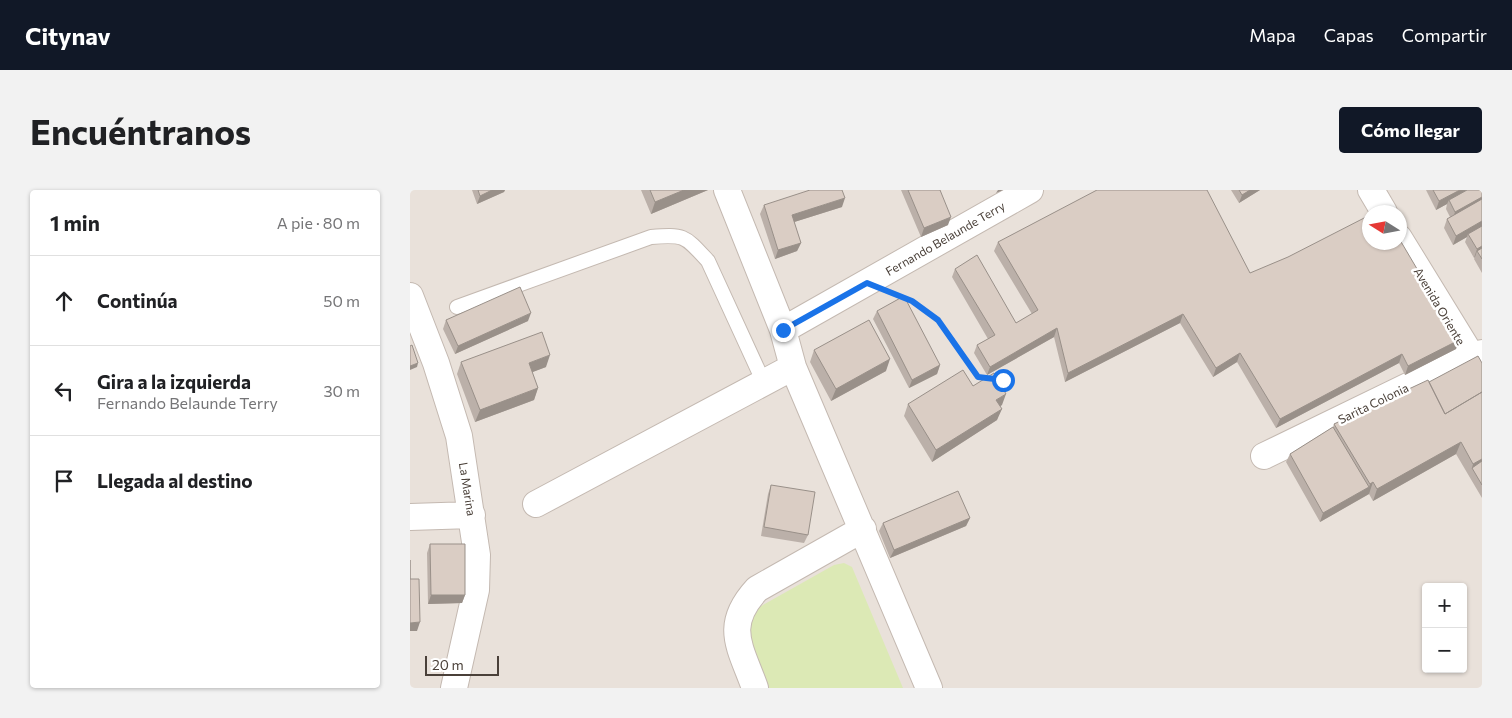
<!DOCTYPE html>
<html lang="es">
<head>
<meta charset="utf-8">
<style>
	:root { --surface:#fff; --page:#f2f2f2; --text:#202124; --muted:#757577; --line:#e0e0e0; --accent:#111827 }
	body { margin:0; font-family:Commissioner,sans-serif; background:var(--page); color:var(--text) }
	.controls { position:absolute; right:15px; bottom:15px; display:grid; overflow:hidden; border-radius:5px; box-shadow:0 1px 4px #0004 }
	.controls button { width:45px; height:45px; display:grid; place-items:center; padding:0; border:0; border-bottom:1px solid var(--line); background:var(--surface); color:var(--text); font:25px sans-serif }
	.compass { position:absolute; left:952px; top:15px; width:45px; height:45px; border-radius:50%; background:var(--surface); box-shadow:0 1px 4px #0004; rotate:281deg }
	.scale { position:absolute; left:15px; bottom:12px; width:74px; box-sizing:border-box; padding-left:5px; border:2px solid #4a4039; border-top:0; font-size:14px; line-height:18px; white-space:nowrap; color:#4a4039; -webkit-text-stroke:4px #fff; paint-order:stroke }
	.stop { position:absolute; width:15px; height:15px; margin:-11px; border:4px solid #1a73e8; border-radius:50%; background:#fff }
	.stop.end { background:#1a73e8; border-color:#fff; box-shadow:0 1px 5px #0008 }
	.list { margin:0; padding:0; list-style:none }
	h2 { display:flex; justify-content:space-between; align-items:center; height:65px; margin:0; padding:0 20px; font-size:21px }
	h2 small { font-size:16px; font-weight:400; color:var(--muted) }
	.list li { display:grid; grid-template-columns:32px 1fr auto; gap:15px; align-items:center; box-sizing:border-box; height:90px; padding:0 20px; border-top:1px solid var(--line) }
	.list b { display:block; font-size:19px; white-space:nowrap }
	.list p { margin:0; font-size:16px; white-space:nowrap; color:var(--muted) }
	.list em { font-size:16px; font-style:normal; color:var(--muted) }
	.icon { flex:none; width:28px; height:28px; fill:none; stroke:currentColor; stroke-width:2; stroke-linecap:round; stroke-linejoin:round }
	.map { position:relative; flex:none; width:1072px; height:498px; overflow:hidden; border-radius:5px }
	header { display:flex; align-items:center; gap:30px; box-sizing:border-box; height:70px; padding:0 25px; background:var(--accent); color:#fff }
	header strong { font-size:24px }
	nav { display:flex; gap:28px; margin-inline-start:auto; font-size:18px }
	.intro { display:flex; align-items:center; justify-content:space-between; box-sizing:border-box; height:120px; padding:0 30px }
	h1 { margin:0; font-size:35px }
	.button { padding:12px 22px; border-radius:5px; background:var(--accent); color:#fff; font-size:18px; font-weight:700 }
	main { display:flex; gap:30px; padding:0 30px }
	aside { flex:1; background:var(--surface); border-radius:5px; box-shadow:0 1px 4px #0004 }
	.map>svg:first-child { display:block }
</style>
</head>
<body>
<header>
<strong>Citynav</strong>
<nav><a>Mapa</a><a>Capas</a><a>Compartir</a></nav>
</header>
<div class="intro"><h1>Encuéntranos</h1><a class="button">Cómo llegar</a></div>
<main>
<aside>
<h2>1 min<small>A pie · 80 m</small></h2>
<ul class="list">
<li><svg class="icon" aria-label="ahead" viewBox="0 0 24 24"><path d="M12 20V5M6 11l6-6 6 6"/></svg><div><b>Continúa</b></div><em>50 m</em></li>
<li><svg class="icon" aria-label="left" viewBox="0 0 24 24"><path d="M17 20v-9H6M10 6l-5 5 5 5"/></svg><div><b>Gira a la izquierda</b><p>Fernando Belaunde Terry</p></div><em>30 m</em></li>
<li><svg class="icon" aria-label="arrive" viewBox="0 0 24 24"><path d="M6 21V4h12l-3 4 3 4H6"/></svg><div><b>Llegada al destino</b></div></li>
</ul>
</aside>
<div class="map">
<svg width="1072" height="498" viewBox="0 0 1072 498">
	<rect width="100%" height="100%" fill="#f5f0eb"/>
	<!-- residential -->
	<path fill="#e9e1da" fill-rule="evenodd" d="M 0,0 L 1072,0 L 1072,498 L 0,498 ZM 959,22 L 989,22 L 989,52 L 959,52 ZM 1016,397 L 1053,397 L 1053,479 L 1016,479 Z"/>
	<!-- green -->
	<path fill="#dce9b5" d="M 434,373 L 442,377 L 493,498 L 358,498 L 337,439 L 344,420 L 424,375 Z"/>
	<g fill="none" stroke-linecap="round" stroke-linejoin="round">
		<!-- lane casing -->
		<g stroke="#c4b9b1" stroke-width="16">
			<path id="lane" d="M 47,117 L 241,47 C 275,44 275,46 298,71 L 354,193"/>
		</g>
		<!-- street casing -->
		<g stroke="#c4b9b1" stroke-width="28">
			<path id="street" d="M 317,0 L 373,140 L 383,177
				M 961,0 L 974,22
				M 989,48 L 1072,183
				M 0,106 L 26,173 L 49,246 L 67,365 L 66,400 L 44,498
				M 373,140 L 620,0
				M 854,266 L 1060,166 L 1072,163
				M 126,314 L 383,177 L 519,498
				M 0,327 L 62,325
				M 345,498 C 330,456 313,436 347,399 L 453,339"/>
		</g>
		<!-- path -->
		<path stroke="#c3af9f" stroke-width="3" stroke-dasharray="2.5 2.5" stroke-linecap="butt" d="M 488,105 C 523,120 545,148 563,181 L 568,187 L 576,189
			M 585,190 L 593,191"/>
		<!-- lane -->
		<use href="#lane" stroke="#fff" stroke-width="14"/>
		<!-- street -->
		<use href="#street" stroke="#fff" stroke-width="26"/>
	</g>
	<!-- wall -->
	<path fill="#bbb0a9" d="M 62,0 L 95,0 L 94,2 L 67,14 Z
		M 231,0 L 298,0 L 241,24 Z
		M 491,0 L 530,0 L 538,35 L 511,47 Z
		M 821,0 L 850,0 L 829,13 Z
		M 1016,0 L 1072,0 L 1072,83 L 1064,69 L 1065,67 L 1064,68 L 1055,52 L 1057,47 L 1043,55 L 1034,38 L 1037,29 L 1040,27 L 1036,19 L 1037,14 L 1026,20 Z
		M 354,15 L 432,17 L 384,32 L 391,53 L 387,61 L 365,69 L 350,24 Z
		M 588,52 L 840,83 L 1049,150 L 1046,159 L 995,185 L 989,173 L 866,238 L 827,172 L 803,187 L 770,133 L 655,192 L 644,147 L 577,185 L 564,163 L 567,155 L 578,149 L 542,87 L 545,79 L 606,133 L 622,124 L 584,61 Z
		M 467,121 L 530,175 L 527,184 L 499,198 L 463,129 Z
		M 36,130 L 118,131 L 45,164 L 33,139 Z
		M 404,160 L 476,181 L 421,211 L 400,172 Z
		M 51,172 L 136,177 L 122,182 L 128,198 L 124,210 L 65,232 L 47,184 Z
		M 1072,173 L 1072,308 L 1046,264 L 963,311 L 959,304 L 910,332 L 876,272 L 880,264 L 923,237 L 924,234 L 1019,192 Z
		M 563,196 L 592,215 L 590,216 L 587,230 L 522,272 L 494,226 L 498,214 Z
		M 361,295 L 398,345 L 394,353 L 351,346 L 358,304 Z
		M 560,328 L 556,336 L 480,368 L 469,341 L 473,333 Z
		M 20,354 L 55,405 L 52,413 L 18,414 L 17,363 Z"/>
	<!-- shaded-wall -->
	<path fill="#999089" d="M 82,0 L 95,0 L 94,2 L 67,14 L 70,6 Z
		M 274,0 L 298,0 L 241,24 L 245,12 Z
		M 588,0 L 593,0 L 586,3 Z
		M 840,0 L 850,0 L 829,13 L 832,5 Z
		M 1050,0 L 1062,0 L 1039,10 L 1037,14 L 1026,20 L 1029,11 Z
		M 1072,7 L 1072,14 L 1042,30 L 1045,22 Z
		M 435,8 L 432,17 L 378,34 L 382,25 Z
		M 541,27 L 538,35 L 511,47 L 514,38 Z
		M 1072,31 L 1072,38 L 1058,44 L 1057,47 L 1043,55 L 1046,46 Z
		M 391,53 L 387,61 L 365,69 L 368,60 Z
		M 1072,56 L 1072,63 L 1067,61 L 1065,67 L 1064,68 L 1067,59 Z
		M 121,123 L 118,131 L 45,164 L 48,156 Z
		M 773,124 L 770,133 L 655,192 L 658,183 Z
		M 647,138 L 644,147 L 577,185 L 580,177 Z
		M 1049,150 L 1046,159 L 995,185 L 998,176 Z
		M 830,163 L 827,172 L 803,187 L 806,178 Z
		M 992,164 L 989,173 L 866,238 L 870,229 Z
		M 140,165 L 136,177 L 115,185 L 119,173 Z
		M 480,169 L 476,181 L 421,211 L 426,199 Z
		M 8,173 L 7,177 L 0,180 L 0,176 Z
		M 530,175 L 527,184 L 499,198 L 502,190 Z
		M 128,198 L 124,210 L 65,232 L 70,220 Z
		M 596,204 L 592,215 L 582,221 L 586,210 Z
		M 592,219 L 587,230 L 522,272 L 526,260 Z
		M 1051,252 L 1046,264 L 963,311 L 967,299 Z
		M 1072,269 L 1072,278 L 1062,278 L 1063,274 Z
		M 963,292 L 959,304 L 910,332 L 913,323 L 959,297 L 960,294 Z
		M 560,328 L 556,336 L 480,368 L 484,360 Z
		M 21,405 L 55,405 L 52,413 L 18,414 Z
		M 10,432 L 7,441 L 0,441 L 0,433 Z"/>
	<!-- building -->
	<path fill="#dacdc4" stroke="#999089" d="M 68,0 L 82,0 L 70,6 Z
		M 240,0 L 274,0 L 245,12 Z
		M 400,0 L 432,0 L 435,8 L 382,25 L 391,53 L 368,60 L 354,15 Z
		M 498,0 L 530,0 L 541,27 L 514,38 Z
		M 687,0 L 797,0 L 840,83 L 878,67 L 960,25 L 960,52 L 990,52 L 990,50 L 1049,150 L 998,176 L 992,164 L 870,229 L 830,163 L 806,178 L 773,124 L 658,183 L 647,138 L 580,177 L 567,155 L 585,145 L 545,79 L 567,65 L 606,133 L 628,120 L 588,52 Z
		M 829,0 L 840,0 L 832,5 Z
		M 1023,0 L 1050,0 L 1029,11 Z
		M 1057,0 L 1072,0 L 1072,7 L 1045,22 L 1039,10 Z
		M 1072,9 L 1072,31 L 1046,46 L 1037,29 Z
		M 971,19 L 973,22 L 964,22 Z
		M 1072,36 L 1072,56 L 1067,59 L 1058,44 Z
		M 1072,58 L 1072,69 L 1067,61 Z
		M 110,97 L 121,123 L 48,156 L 36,130 Z
		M 494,106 L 530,175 L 502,190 L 467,121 Z
		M 459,130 L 480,169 L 426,199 L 404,160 Z
		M 132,142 L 140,165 L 119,173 L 128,198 L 70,220 L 51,172 Z
		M 2,155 L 8,173 L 0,176 L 0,156 Z
		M 1068,166 L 1072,173 L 1072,202 L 1035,224 L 1019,192 Z
		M 553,180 L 563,196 L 584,183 L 596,204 L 586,210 L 592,219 L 526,260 L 498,214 Z
		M 1018,190 L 1035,224 L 1072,202 L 1072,269 L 1063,274 L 1051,252 L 967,299 L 963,292 L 960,294 L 924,234 Z
		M 923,237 L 959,297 L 913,323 L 880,264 Z
		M 1072,271 L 1072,295 L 1062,278 Z
		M 361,295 L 405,302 L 398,345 L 354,337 Z
		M 548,301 L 560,328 L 484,360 L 473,333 Z
		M 20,354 L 55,354 L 55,405 L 21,405 Z
		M 0,370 L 0,389 L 9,389 L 10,432 L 0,433 Z"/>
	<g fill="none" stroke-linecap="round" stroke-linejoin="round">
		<!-- route -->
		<path stroke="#1a73e8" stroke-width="6" d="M 373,140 L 457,93 L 502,111 L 528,130 L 568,187 L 593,190"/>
	</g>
	<g text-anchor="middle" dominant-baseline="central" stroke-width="5" stroke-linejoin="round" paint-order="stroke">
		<!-- street labels -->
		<g font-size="12" fill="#4a4039" stroke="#fff">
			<text transform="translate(535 48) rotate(-30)">Fernando Belaunde Terry</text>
			<text transform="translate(1030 116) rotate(59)">Avenida Oriente</text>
			<text transform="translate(963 213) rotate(-26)">Sarita Colonia</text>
			<text transform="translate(58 299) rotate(81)">La Marina</text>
		</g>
	</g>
</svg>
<div class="controls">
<button>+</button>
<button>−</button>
</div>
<svg class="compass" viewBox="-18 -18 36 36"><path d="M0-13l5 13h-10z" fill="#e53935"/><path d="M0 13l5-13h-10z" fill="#757577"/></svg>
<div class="scale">20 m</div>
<div class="stop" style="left:593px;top:190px"></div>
<div class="stop end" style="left:373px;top:140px"></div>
</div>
</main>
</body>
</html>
